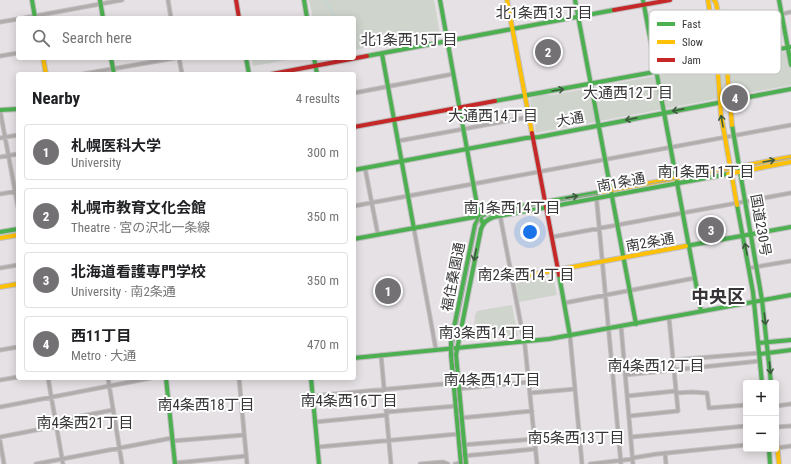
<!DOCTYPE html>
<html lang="en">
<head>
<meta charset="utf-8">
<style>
	:root { --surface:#fff; --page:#f6f6f6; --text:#202124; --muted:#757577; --line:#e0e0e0; --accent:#747174 }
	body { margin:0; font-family:"Roboto Condensed","Noto Sans JP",sans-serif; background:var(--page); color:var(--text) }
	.controls { position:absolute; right:12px; bottom:12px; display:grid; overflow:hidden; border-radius:4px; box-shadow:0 2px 10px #0003 }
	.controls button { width:36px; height:36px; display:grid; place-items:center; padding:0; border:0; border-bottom:1px solid var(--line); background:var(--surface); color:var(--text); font:20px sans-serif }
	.you { position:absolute; left:530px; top:232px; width:14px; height:14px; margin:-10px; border:3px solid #fff; border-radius:50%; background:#1a73e8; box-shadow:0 0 0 6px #1a73e833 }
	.badge { display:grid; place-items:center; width:26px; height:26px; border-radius:50%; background:var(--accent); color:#fff; font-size:13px; font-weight:700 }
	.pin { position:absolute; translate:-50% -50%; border:2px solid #fff; box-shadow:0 1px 4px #0006 }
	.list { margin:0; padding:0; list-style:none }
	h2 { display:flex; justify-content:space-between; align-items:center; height:52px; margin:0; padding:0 16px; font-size:17px }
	h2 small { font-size:13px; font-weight:400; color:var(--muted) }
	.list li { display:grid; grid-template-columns:26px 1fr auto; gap:12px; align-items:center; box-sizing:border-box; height:56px; margin:0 8px 8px; padding:0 8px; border:1px solid var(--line); border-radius:4px }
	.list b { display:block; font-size:15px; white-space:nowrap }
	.list p { margin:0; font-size:13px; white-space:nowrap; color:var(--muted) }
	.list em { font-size:13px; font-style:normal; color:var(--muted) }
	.icon { flex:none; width:22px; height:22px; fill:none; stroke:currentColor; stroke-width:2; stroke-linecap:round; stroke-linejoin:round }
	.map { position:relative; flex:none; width:791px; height:464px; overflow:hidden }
	.search { position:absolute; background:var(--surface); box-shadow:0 2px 10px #0003; left:16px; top:16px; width:340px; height:44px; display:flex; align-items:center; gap:10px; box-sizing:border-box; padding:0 14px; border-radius:4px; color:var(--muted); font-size:15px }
	.panel { position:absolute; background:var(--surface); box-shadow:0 2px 10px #0003; left:16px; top:72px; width:340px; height:308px; border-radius:4px }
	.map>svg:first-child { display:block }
</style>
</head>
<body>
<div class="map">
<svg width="791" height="464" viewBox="0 0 791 464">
	<rect width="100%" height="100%" fill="#e5e1e4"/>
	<!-- green -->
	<path fill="#cfd5cd" d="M 309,0 L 434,0 L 440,34 L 354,50 L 354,18 L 313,18 Z
		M 791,51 L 791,85 L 536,133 L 535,125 L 533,122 L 530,99 L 540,95 L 552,95 Z
		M 252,58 L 300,58 L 253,66 Z
		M 553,276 L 557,295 L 519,302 L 516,283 Z
		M 512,305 L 518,336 L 473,340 L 475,315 L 477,311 Z"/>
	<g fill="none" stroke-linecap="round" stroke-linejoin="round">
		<!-- stream -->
		<path stroke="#bad6d8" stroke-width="1" d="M 325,0 L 336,18"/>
		<!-- street casing -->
		<g stroke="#c1bfc1" stroke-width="5">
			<path id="street" d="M 168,0 L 171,18
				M 782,14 L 791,12
				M 24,18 L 122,0
				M 0,22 L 18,19
				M 0,56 L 18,53
				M 179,58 L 182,74
				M 83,74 L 175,58
				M 354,93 L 453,74
				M 0,110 L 18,207
				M 0,138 L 18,135
				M 398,141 L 529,117
				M 0,157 L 18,154
				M 365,168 L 378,235
				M 596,193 L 621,464
				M 0,194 L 18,191
				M 354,206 L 791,125
				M 499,210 L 525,346 L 537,464
				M 414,229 L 436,350
				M 552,237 L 791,193
				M 0,268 L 18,265
				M 749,268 L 791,261
				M 564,303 L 695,278
				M 621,326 L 633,464
				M 570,336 L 582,464
				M 0,350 L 18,347
				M 381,355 L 391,464
				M 673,360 L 759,353
				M 625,375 L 760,361
				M 48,378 L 63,464
				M 108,378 L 122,464
				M 239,378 L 247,464
				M 0,380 L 18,377
				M 457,389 L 529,382
				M 530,393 L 575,389
				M 676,393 L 692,392 L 707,393 L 709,408 L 746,405
				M 313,396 L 454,383
				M 627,396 L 676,391
				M 776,406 L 791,404
				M 0,407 L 151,378
				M 387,412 L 456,406
				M 629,416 L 678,411 L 669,318
				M 460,418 L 532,411
				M 56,421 L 113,410
				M 315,422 L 387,415
				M 776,427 L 791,426
				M 0,437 L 57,426
				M 631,437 L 746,426
				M 0,441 L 4,464
				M 172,441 L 244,435
				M 462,445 L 534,439
				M 318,447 L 458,434
				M 777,448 L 791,446
				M 665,453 L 666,464
				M 463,456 L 535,449
				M 632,458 L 657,454 L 746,445
				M 175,463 L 246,456
				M 36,464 L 172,438
				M 420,464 L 443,462 L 448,464
				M 455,464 L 461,463
				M 590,464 L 633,459"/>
		</g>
		<!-- fast casing -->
		<g stroke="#c1bfc1" stroke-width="6">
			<path id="fast" d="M 32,0 L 35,18
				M 100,0 L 103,18
				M 304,0 L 307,18
				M 440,0 L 478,210 L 483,224
				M 575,0 L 636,324
				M 643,0 L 701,311
				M 779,0 L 791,65
				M 382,54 L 414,229
				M 367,56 L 614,10
				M 111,58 L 114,74
				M 246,58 L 249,74
				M 314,58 L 317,74
				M 495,101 L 791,47
				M 0,110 L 18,109
				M 732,125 L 762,300 L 771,383
				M 354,170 L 526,138 L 539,137 L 791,89
				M 737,205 L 753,292 L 762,383
				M 0,232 L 18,229
				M 354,239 L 480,216 L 499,210 L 601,192
				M 686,246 L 791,227
				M 559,275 L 570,336
				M 758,343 L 791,340
				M 760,354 L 791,350
				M 354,358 L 549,339 L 791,295
				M 166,378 L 175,464
				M 311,378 L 319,464
				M 769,449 L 770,464
				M 461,464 L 451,355 L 451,342 L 475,225 L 480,216
				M 466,464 L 456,355 L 481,229 C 483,223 487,219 494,217 L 728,174"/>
		</g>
		<!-- slow casing -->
		<g stroke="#c1bfc1" stroke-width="6">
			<path id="slow" d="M 507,0 L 532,133
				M 708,0 L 717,61 L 721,115 L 737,205
				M 714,0 L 716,3 L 725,47 L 732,125
				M 43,58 L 46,74
				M 728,174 L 791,162
				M 601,192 L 791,157
				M 0,238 L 18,235
				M 513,278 L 686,246
				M 0,287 L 18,284
				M 776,434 L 779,464"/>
		</g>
		<!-- jam casing -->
		<g stroke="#c1bfc1" stroke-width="6">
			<path id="jam" d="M 236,0 L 239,18
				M 614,10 L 670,0
				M 272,74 L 367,56
				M 354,127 L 495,101
				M 532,133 L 559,275"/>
		</g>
		<!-- street -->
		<use href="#street" stroke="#b2adac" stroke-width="3"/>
		<!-- fast -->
		<use href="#fast" stroke="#4caf50" stroke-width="4"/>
		<!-- slow -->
		<use href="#slow" stroke="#ffc107" stroke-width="4"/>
		<!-- jam -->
		<use href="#jam" stroke="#c62828" stroke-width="4"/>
		<!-- tram -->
		<path stroke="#aaa6a7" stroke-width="1" d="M 463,464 L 453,348 L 477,225 L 480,217 L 486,214 L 791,158"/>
	</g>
	<!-- one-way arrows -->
	<defs><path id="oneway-shaft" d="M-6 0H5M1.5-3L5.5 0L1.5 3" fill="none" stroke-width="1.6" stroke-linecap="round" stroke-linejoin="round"/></defs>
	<g stroke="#3d5a3e">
		<use href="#oneway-shaft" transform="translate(558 90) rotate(-9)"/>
		<use href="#oneway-shaft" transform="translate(678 110) rotate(169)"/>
		<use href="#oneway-shaft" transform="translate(631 119) rotate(169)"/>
		<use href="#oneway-shaft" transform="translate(722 121) rotate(-100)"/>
		<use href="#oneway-shaft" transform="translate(769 161) rotate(-10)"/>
		<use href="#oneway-shaft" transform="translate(572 197) rotate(-10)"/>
		<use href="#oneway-shaft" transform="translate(746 249) rotate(-101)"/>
		<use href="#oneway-shaft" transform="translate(475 255) rotate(102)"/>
		<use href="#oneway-shaft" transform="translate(765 319) rotate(83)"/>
		<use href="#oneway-shaft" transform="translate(770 368) rotate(84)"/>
	</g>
	<g text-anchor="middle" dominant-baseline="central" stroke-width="4" stroke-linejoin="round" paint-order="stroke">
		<!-- street labels -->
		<g font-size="14" fill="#373537" stroke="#fff">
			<text transform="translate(570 119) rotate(-11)">大通</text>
			<text transform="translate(621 182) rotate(-11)">南1条通</text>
			<text transform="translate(761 225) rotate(80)">国道230号</text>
			<text transform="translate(650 242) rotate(-10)">南2条通</text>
			<text transform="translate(453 277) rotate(-79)">福住桑園通</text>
		</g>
		<!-- neighbourhood labels -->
		<g font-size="15" fill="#373537" stroke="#fff">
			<text x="544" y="13">北1条西13丁目</text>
			<text x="409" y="40">北1条西15丁目</text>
			<text x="628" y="93">大通西12丁目</text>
			<text x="493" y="116">大通西14丁目</text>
			<text x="706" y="172">南1条西11丁目</text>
			<text x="512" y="208">南1条西14丁目</text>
			<text x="526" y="275">南2条西14丁目</text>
			<text x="487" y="333">南3条西14丁目</text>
			<text x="656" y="366">南4条西12丁目</text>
			<text x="492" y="380">南4条西14丁目</text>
			<text x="349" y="401">南4条西16丁目</text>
			<text x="206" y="405">南4条西18丁目</text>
			<text x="85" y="423">南4条西21丁目</text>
			<text x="576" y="438">南5条西13丁目</text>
		</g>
		<!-- district labels -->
		<g font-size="18" font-weight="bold" fill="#373537" stroke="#fff">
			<text x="718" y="296">中央区</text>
		</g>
	</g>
	<!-- legend -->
	<rect x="649" y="10" width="132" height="64" rx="6" fill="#fff" stroke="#c3c2c3" stroke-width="1"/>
	<rect x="657" y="22" width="18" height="4" fill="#4caf50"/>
	<rect x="657" y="40" width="18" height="4" fill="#ffc107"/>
	<rect x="657" y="58" width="18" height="4" fill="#c62828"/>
	<g font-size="11" fill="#373537">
		<text x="682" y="28">Fast</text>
		<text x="682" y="46">Slow</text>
		<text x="682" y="64">Jam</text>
	</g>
</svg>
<div class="controls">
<button>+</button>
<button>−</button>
</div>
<div class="you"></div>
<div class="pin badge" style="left:388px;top:291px">1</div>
<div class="pin badge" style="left:548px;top:52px">2</div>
<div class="pin badge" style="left:711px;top:230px">3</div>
<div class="pin badge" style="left:735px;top:98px">4</div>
<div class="search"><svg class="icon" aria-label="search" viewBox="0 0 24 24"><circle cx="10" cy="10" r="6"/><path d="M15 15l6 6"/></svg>Search here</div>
<section class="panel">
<h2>Nearby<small>4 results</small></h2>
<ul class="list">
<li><span class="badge">1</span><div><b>札幌医科大学</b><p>University</p></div><em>300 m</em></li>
<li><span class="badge">2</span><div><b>札幌市教育文化会館</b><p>Theatre · 宮の沢北一条線</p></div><em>350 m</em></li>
<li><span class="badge">3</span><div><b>北海道看護専門学校</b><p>University · 南2条通</p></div><em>350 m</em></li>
<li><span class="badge">4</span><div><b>西11丁目</b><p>Metro · 大通</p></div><em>470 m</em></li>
</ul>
</section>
</div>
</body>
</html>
